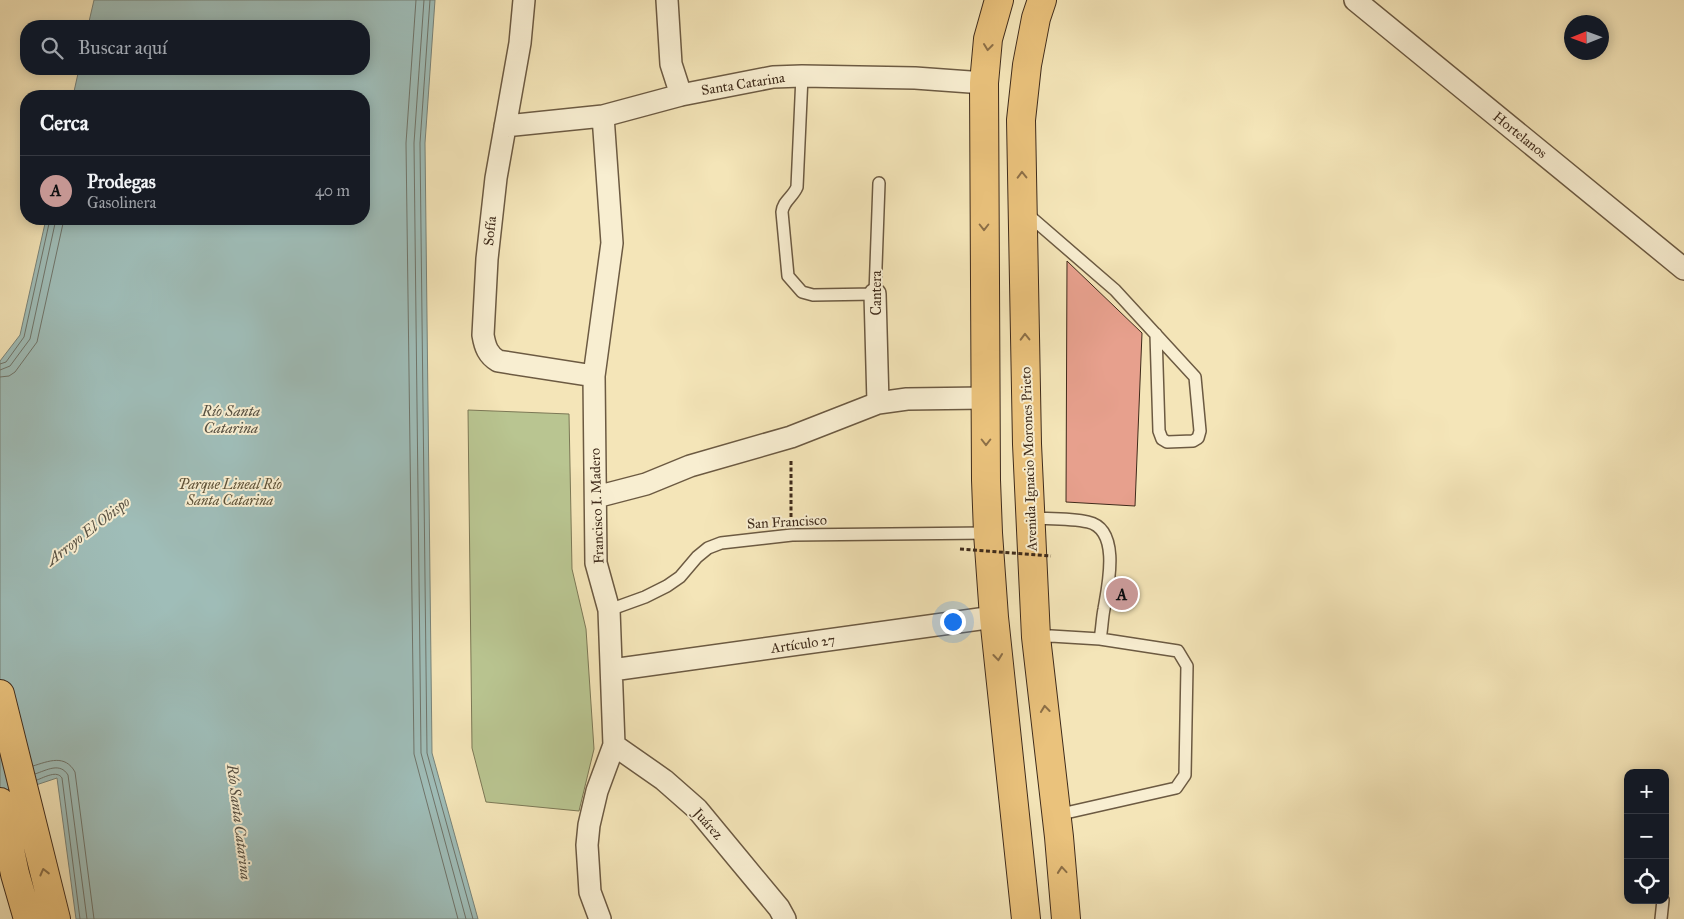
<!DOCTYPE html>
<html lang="es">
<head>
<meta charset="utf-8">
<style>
	:root { --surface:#171b24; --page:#20242c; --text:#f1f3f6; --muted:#9ea1a6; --line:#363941; --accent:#c59692 }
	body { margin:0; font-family:"IM FELL Great Primer",serif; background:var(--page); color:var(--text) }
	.controls { position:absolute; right:15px; bottom:15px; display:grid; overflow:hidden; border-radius:10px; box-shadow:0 2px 12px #0003 }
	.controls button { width:45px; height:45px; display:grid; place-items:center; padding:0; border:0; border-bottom:1px solid var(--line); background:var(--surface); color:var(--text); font:25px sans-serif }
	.compass { position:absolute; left:1564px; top:15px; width:45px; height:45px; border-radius:50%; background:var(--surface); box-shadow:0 2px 12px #0003; rotate:269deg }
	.you { position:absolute; left:952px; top:621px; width:18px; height:18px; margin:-12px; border:4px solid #fff; border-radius:50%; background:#1a73e8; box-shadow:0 0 0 8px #1a73e833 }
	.badge { display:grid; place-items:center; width:32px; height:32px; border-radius:50%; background:var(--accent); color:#111; font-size:16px; font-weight:700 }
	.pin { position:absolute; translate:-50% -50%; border:2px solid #fff; box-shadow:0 1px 5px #0006 }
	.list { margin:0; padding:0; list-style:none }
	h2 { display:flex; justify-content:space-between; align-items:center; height:65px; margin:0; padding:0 20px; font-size:21px }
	h2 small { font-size:16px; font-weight:400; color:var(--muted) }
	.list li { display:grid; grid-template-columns:32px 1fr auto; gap:15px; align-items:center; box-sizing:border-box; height:70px; padding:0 20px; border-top:1px solid var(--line) }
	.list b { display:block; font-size:19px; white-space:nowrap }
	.list p { margin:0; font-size:16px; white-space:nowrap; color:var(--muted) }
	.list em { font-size:16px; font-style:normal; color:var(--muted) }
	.icon { flex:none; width:28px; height:28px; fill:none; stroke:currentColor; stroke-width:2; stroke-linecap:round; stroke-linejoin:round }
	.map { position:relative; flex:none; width:1684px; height:919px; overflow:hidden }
	.search { position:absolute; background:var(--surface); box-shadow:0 2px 12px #0003; left:20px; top:20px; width:350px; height:55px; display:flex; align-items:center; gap:12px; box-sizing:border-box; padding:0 18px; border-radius:20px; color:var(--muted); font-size:19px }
	.panel { position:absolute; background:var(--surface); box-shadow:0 2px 12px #0003; left:20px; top:90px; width:350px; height:135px; border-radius:20px }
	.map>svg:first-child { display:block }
</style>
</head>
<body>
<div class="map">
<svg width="1684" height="919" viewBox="0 0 1684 919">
	<rect width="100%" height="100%" fill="#f4e5b8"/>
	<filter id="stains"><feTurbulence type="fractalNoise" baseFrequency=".004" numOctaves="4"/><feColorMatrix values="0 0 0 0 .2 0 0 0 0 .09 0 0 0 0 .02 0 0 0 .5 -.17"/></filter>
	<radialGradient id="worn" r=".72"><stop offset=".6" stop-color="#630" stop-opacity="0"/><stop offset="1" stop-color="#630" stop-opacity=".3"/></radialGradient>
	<!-- green -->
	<path fill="#b9c591" stroke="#7c7856" d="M 468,410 L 569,414 L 572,569 L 586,629 L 594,749 L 579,811 L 486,802 L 472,748 Z"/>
	<!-- water -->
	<path fill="#9fbdb8" stroke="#798379" d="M 94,0 L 435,0 L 425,143 L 432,753 L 478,919 L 76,919 L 57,778 L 0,797 L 0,361 L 20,335 L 46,219 L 364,219 L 364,96 L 73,96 L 79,69 L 364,69 L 364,26 L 88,26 Z"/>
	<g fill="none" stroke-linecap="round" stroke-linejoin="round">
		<!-- shore -->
		<path stroke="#6f746a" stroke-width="1" d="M 416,0 L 406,143 L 414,754 L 458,919
			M 424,0 L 414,143 L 421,753 L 466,919
			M 430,0 L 420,143 L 427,753 L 473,919
			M 0,364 L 6,362 L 24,337 L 50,219
			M 0,370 L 10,366 L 30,339 L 56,219
			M 0,377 L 9,376 L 15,372 L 37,342 L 64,219
			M 33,766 C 49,761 65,754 75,772 L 94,919
			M 35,774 C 47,770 60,762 68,775 L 87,919
			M 37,780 C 45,777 57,770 62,778 L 80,919"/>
	</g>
	<!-- building -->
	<path fill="#e7a08d" stroke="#3f2b1b" d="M 1067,261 L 1142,333 L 1135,506 L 1066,502 Z"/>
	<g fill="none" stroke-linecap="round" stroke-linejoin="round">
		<!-- lane casing -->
		<g stroke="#6c5a42" stroke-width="14">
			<path id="lane" d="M 802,76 L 797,187 C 793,197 783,201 782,212 L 788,276 L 802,292 L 813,295 L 875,294 L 879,183
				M 1026,213 L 1115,290 L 1195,377 L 1200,431 L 1198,438 L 1193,441 L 1167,442 L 1162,439 L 1159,431 L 1156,334
				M 1030,518 C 1049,519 1070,518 1088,522 C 1121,529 1108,586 1104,609 C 1102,619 1102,629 1100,639 L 1051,636 L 1036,637
				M 609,610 L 645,597 L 667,586 L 680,577 L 697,557 L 708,548 L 721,543 L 792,535 L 988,533
				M 1070,812 L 1176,788 L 1185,775 L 1187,666 L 1178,651 L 1100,639
				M 1661,919 L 1663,900"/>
		</g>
		<!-- street casing -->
		<g stroke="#6c5a42" stroke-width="24">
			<path id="street" d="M 524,0 L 520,43 L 496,178 L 487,259 L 483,335 C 485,347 488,355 498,361 L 594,376
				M 667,0 L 671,64 L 681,95
				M 1355,0 L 1684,269
				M 505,126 L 603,116 L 681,95 L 773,77 L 802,76 L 915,78 L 984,83
				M 875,294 L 878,403
				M 596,497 L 646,484 L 690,466 L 791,437 L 878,403 L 907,399 L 985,398
				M 612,670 L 994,617
				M 614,745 L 664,780 L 697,809 L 740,861 L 779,908 L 785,919
				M 600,919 L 590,892 L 587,845 L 589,825 L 597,791 L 614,745 L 609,610 L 596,563 L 594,376 L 612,243 L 603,116"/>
		</g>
		<!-- primary casing -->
		<g stroke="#3f2b1b" stroke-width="30">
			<path id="primary" d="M 999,0 L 988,39 L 984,83 L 986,480 L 988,533 L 994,617 L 1026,919
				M 1042,0 L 1036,18 L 1027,65 L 1021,120 L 1027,444 L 1036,637 L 1059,837 L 1066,919"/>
		</g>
		<!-- highway casing -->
		<g stroke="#3f2b1b" stroke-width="30">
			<path id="highway" d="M 0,694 L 56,919
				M 0,802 L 15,874 L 28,919"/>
		</g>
		<!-- path -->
		<path stroke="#3f2b1b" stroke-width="3" stroke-dasharray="4 2.5" stroke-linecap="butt" d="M 791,461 L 791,517"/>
		<!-- lane -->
		<use href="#lane" stroke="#f8eed1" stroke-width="11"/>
		<!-- street -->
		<use href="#street" stroke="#f8eed1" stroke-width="21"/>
		<!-- primary -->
		<use href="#primary" stroke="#eac27c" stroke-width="28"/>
		<!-- highway -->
		<use href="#highway" stroke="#eac27c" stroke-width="28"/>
		<!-- path-bridge -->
		<path stroke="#3f2b1b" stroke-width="3" stroke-dasharray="4 2.5" stroke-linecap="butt" d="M 960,549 L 1051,556"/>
	</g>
	<!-- one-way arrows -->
	<defs><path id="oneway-chevron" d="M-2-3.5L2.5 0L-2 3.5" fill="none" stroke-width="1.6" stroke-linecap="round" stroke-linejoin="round" transform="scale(1.25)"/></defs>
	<g stroke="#8c6f47">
		<use href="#oneway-chevron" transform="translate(988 47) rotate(97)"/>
		<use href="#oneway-chevron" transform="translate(1022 175) rotate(-91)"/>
		<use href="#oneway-chevron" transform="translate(984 227) rotate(90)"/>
		<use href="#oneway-chevron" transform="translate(1025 337) rotate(-91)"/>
		<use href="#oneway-chevron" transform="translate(986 442) rotate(90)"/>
		<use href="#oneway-chevron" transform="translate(998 657) rotate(84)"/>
		<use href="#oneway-chevron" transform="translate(1045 709) rotate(-96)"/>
		<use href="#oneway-chevron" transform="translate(1062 870) rotate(-95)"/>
		<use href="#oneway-chevron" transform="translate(44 872) rotate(-104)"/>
	</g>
	<g text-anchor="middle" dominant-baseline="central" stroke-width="4" stroke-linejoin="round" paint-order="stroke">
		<!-- street labels -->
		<g font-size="14" fill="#3f2b1b" stroke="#f8eed1">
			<text transform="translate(743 84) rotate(-9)">Santa Catarina</text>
			<text transform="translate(1520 135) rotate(39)">Hortelanos</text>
			<text transform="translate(490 231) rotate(-84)">Sofía</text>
			<text transform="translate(876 293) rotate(-90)">Cantera</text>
			<text transform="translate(1029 459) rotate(-92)">Avenida Ignacio Morones Prieto</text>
			<text transform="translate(597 506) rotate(-92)">Francisco I. Madero</text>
			<text transform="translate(787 522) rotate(-3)">San Francisco</text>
			<text transform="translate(803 644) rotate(-8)">Artículo 27</text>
			<text transform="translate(708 824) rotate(48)">Juárez</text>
		</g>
		<!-- park labels -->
		<g font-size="14" font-style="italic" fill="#5e5238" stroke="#f8eed1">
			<text x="230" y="484">Parque Lineal Río<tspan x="230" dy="16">Santa Catarina</tspan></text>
		</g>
		<!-- water labels -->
		<g font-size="15" font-style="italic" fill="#575042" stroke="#f8eed1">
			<text x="231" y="411">Río Santa<tspan x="231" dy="17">Catarina</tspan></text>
			<text transform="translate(88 531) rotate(-38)">Arroyo El Obispo</text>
			<text transform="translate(239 822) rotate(83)">Río Santa Catarina</text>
		</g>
	</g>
	<rect width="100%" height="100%" filter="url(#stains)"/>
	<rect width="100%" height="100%" fill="url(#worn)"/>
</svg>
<div class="controls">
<button>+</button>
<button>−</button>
<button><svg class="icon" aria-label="locate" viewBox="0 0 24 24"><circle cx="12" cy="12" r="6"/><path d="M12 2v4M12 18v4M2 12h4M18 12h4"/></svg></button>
</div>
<svg class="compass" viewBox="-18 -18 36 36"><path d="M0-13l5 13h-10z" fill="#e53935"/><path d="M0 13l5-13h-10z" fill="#9ea1a6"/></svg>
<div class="you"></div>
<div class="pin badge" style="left:1122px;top:594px">A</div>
<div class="search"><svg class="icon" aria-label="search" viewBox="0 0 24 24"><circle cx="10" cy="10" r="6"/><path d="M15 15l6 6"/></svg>Buscar aquí</div>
<section class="panel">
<h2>Cerca<small></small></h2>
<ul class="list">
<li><span class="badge">A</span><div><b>Prodegas</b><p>Gasolinera</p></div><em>40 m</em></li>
</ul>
</section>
</div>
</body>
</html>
